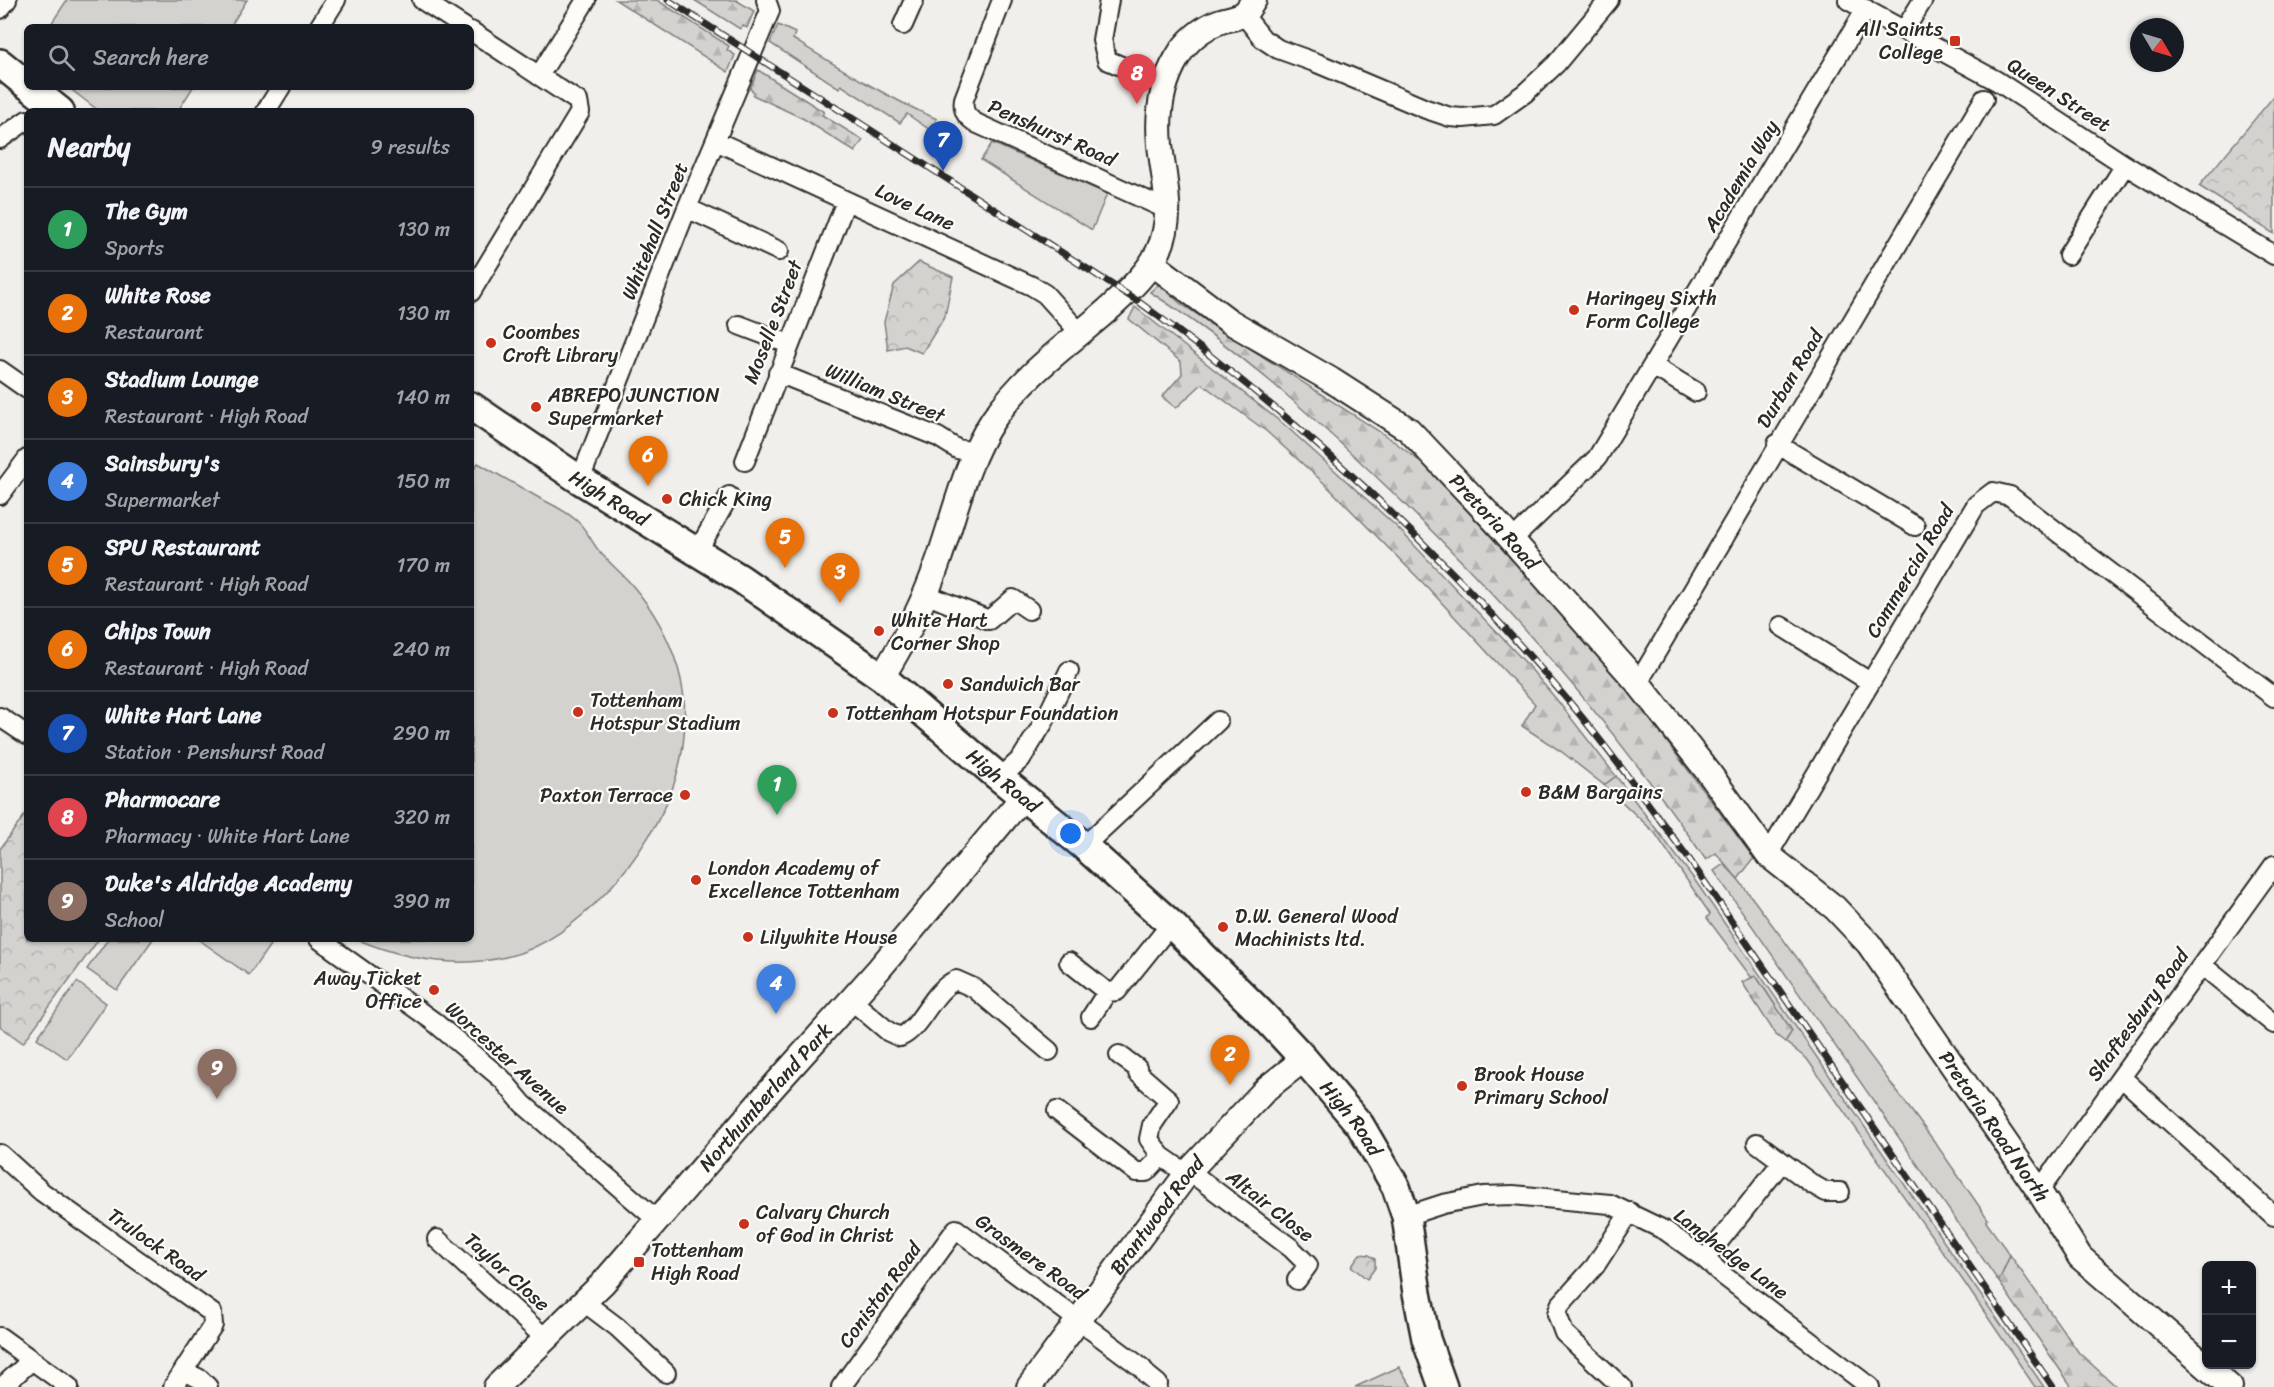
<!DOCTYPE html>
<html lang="en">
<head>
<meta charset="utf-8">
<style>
	:root { --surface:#171b24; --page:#242831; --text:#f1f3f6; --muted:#9ea1a6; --line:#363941; --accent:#c8321e }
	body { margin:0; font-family:Sriracha,sans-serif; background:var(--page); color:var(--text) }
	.controls { position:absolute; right:18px; bottom:18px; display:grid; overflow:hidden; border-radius:9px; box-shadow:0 2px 4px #0004 }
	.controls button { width:54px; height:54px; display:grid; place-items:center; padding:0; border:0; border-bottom:2px solid var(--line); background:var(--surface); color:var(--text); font:30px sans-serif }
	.compass { position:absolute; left:2130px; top:18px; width:54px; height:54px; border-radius:50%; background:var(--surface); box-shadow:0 2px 4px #0004; rotate:128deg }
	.you { position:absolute; left:1071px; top:834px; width:21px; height:21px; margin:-15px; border:4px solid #fff; border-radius:50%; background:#1a73e8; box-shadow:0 0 0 9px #1a73e833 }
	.badge { display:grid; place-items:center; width:39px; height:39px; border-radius:50%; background:var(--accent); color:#fff; font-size:20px; font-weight:700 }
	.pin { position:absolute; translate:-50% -50px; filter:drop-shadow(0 2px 3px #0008) }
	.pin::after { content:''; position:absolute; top:32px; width:21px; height:18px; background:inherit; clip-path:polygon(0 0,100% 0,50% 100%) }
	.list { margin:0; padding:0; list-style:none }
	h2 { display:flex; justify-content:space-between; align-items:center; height:78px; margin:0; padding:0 24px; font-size:26px }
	h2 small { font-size:20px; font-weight:400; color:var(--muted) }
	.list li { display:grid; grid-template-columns:39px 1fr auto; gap:18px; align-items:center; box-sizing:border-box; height:84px; padding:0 24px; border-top:2px solid var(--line) }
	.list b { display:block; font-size:22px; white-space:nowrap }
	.list p { margin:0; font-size:20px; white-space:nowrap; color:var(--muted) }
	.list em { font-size:20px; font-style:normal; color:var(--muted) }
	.icon { flex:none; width:33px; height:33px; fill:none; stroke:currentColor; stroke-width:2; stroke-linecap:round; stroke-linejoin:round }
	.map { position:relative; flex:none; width:2274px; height:1387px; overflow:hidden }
	.search { position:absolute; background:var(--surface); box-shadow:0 2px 4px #0004; left:24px; top:24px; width:450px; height:66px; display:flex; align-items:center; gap:15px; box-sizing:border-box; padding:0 21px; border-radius:9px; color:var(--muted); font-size:22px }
	.panel { position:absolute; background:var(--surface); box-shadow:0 2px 4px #0004; left:24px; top:108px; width:450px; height:834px; border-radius:9px }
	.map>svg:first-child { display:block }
</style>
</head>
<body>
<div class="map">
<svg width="2274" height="1387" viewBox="0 0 2274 1387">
	<defs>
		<pattern id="forest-firs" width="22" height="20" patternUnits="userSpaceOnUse" patternTransform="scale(1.5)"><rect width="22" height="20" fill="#d3d2cf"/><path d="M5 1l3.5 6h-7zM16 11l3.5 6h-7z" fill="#b5b4b2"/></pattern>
		<pattern id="park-crowns" width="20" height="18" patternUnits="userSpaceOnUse" patternTransform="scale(1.5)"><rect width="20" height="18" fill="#d3d2cf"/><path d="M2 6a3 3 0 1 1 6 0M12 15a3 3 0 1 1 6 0" fill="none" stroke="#b5b4b2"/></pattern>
	</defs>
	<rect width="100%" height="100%" fill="#f0efeb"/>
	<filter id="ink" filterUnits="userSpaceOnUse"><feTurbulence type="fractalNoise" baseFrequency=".0167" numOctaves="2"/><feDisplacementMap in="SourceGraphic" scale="12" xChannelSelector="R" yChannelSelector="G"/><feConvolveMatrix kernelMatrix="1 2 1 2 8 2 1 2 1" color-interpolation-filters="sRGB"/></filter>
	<g filter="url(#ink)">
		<!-- grass -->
		<path fill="#d3d2cf" stroke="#7f7e7d" stroke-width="1.5" d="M 67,0 L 247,0 L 230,27 L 49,27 Z
			M 778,25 L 795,33 L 793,39 C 840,68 886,97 937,119 L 930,130 L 907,114 L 900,123 L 841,85 L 839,88 L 770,43 Z
			M 68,87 L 193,87 L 178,111 L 99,111 Z
			M 992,143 L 1107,194 L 1092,230 L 981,160 Z
			M 478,463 C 499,475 520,487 541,499 C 553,505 566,511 576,520 C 587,529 591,542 600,552 C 610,564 622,573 632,585 C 652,608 669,638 678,668 C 689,705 686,748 674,784 C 651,852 578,941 506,957 C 455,969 404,959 356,939 L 471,939 L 471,472 Z
			M 1616,776 L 1694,879 L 2044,1387 L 2035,1387 L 1964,1282 L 1807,1059 L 1785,1042 L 1792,1031 L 1756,976 L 1751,977 L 1707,918 L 1710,914 L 1655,833 L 1604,785 Z
			M 1724,864 L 1738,879 L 1934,1141 L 1988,1219 L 1986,1222 L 2010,1255 L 1999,1282 L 1714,871 Z
			M 108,939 L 153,939 L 117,990 L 87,969 Z
			M 198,939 L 261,939 L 270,945 L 249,975 Z
			M 77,982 L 106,1003 L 67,1059 L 37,1038 Z
			M 1399,1367 L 1412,1387 L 1355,1387 Z"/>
		<!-- forest -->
		<path fill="url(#forest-firs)" stroke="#7f7e7d" stroke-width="1.5" d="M 616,0 L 657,0 L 729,46 L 727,50 L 735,55 L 728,72 Z
			M 694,0 L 736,0 L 754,11 L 747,28 L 742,25 L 740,29 Z
			M 758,70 L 824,112 L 822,115 L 863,140 L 855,152 L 804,119 L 753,95 L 754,92 L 750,89 Z
			M 1159,284 L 1181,304 L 1391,439 L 1427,467 L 1607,662 L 1754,858 L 1738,879 L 1716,853 L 1706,860 C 1613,725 1506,601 1388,488 C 1314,417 1236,347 1150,292 Z
			M 1135,307 L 1287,427 L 1397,527 L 1524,661 L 1557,700 L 1616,776 L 1604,785 L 1562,752 L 1522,726 L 1535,704 L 1429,589 L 1324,483 L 1266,431 L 1202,384 L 1176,408 L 1162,397 L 1182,374 L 1181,362 L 1129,319 Z
			M 1756,976 L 1792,1031 L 1785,1042 L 1776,1035 L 1742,982 Z
			M 2010,1255 L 2079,1353 L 2117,1387 L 2072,1387 L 1999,1282 Z"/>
		<!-- park -->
		<path fill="url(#park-crowns)" stroke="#7f7e7d" stroke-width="1.5" d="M 2274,96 L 2274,234 L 2199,186 Z
			M 919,262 L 953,277 L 945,316 L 922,353 L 905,346 L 888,350 L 884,322 L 894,285 Z
			M 27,812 L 27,939 L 99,939 L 23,1043 L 0,1026 L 0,849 Z
			M 1360,1254 L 1369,1255 L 1375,1259 L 1375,1268 L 1367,1279 L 1351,1266 Z"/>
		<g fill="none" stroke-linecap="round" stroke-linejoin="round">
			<!-- street casing -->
			<g stroke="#2b2b2b" stroke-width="22">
				<path id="street" d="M 422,0 L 464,27
					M 1002,0 L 964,99 C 962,112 967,118 978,124 L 1168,210
					M 1109,0 L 1102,40 L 1107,60 L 1164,84
					M 1848,0 L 1997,81 L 2125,165 L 2274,255
					M 0,9 L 7,0
					M 1243,14 L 1263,39 L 1278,49 L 1317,63 L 1426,109 L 1450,117 L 1463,118 L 1494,115 L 1525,93 L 1556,64 L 1609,0
					M 903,25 L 914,0
					M 319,27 L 336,0
					M 1905,29 L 1923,0
					M 471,31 L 573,98 L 578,101 L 580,112 L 471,292
					M 539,76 L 586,0
					M 266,111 L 281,87
					M 0,139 L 27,120
					M 716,141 L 1032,286 L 1045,294 L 1081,334
					M 687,208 L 779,251
					M 2068,255 L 2125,165
					M 739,325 L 789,344
					M 1653,366 L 1696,392
					M 0,370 L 27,389
					M 778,373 L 938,437 L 957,449 L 976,452
					M 1777,444 L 1915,526
					M 745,461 L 846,201
					M 580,480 L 687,208 L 767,18 L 770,11 L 766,0
					M 0,495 L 27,459
					M 1512,540 L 1597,458 L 1866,9
					M 697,552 L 729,496
					M 925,594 L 989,620 L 1013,599 L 1029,610
					M 1781,626 L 1870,682
					M 1638,683 L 1984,99
					M 0,717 L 27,735
					M 1000,778 L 1021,759 L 1044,722 L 1069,671
					M 1084,846 L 1218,721
					M 1768,855 L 1976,505 L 1993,492 L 2010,496 L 2274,697
					M 319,939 L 433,1021 L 502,1079 L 523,1104 L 657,1220
					M 1069,962 L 1107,992 L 1117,991 L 1171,924
					M 2202,965 L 2274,1024
					M 851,1000 L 889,1032 L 900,1037 C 922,1028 931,991 956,980 L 974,988 L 1049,1051
					M 1091,1017 L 1107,992
					M 1119,1055 L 1137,1068 L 1138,1073 L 1169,1100 L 1152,1125 L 1149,1139 L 1161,1156 L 1187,1174
					M 2121,1077 L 2274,1216
					M 1057,1111 L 1136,1172 L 1146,1172 L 1161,1156
					M 1757,1143 L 1812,1184 L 1826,1192 L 1840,1192
					M 0,1154 L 42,1192 L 212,1313 L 213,1325 L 173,1387
					M 1189,1171 L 1291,1248 L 1308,1265 L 1297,1280
					M 2039,1191 L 2274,865
					M 1406,1216 L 1443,1204 L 1483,1196 L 1513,1195 L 1610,1204 L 1666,1231 L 1705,1259 L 1724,1276 L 1870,1387
					M 437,1239 L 546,1339
					M 1705,1259 L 1782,1162
					M 584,1302 L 617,1327 L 666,1373
					M 0,1337 L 69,1387
					M 184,1371 L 200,1379 L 208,1387
					M 2,1387 L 32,1360
					M 841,1387 L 956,1229 L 1142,1368 L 1147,1375 L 1158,1384 L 1156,1387
					M 1622,1387 L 1564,1333 L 1557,1314 L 1560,1305 L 1595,1266 L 1630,1212"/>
			</g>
			<!-- secondary casing -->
			<g stroke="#2b2b2b" stroke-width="28">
				<g id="secondary">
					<path id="s1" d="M 1152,263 L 1229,321 L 1331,380 L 1409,430 L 1497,523 L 1638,683 L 1709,773 L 1768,855 L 1835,908 L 1869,944 L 2039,1191 L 2080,1257 L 2230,1387"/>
					<path d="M 882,677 C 905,640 925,600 939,559 C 955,513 966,461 993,420 C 1024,374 1070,343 1111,307 C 1128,291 1148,273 1158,252 C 1175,217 1164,182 1160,145 C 1157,114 1161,85 1177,58 C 1186,41 1203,27 1221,21 C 1227,19 1237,18 1243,14 C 1247,12 1251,4 1254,0"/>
					<path id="s2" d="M 496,1387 L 603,1283 L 766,1095 L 879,969 L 1023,797"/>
					<path id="s3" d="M 1029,1387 L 1189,1171 L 1267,1088 L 1304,1059"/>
				</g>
			</g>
			<!-- primary casing -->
			<g stroke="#2b2b2b" stroke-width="32">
				<g id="primary">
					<path d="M 0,63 L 27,85"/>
					<path d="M 30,87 L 60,111"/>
					<path id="s4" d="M 471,406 L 580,480 L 741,579 L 882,677 L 995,774 L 1084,846 L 1171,924 L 1263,1015 L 1304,1059 L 1360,1125 L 1396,1187 L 1406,1216 L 1417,1293 L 1426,1339 L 1443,1387"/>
				</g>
			</g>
			<!-- street -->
			<use href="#street" stroke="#fdfcf7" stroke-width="18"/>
			<!-- secondary -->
			<use href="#secondary" stroke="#fdfcf7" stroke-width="24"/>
			<!-- primary -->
			<use href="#primary" stroke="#fdfcf7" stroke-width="27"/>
			<!-- rail casing -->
			<g stroke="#2b2b2b" stroke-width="7">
				<path id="rail" d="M 668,0 L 1139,302 C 1299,418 1444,553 1571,704 C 1613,754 1650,807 1689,859 L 2053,1387"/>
			</g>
			<!-- rail -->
			<use href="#rail" stroke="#fdfcf7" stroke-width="4.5" stroke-dasharray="14" stroke-linecap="butt"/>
		</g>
	</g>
	<!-- markers -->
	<g fill="#c8321e" stroke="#fdfcf7" stroke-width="2">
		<rect x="1949" y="35" width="12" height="12" rx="3"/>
		<circle cx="1574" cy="310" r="6"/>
		<circle cx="491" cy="343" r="6"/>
		<circle cx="536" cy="407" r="6"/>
		<circle cx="667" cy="499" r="6"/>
		<circle cx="879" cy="631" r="6"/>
		<circle cx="948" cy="684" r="6"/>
		<circle cx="578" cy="712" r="6"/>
		<circle cx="833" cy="713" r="6"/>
		<circle cx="1526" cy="792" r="6"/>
		<circle cx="685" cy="795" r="6"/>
		<circle cx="696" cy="880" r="6"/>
		<circle cx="1223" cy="927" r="6"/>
		<circle cx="748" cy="937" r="6"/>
		<circle cx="434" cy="990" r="6"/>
		<circle cx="1462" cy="1086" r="6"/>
		<circle cx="744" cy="1224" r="6"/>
		<rect x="633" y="1256" width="12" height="12" rx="3"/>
	</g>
	<g text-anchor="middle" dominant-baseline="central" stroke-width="4.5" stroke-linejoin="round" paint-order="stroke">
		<!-- poi labels -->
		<g font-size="20" fill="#2b2b2b" stroke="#fdfcf7" text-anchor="start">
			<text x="1943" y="29" text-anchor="end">All Saints<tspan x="1943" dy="23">College</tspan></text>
			<text x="1586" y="298">Haringey Sixth<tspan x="1586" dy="23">Form College</tspan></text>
			<text x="503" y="332">Coombes<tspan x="503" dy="23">Croft Library</tspan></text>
			<text x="548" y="395">ABREPO JUNCTION<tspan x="548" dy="23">Supermarket</tspan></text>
			<text x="679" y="499">Chick King</text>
			<text x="891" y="620">White Hart<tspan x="891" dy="23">Corner Shop</tspan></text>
			<text x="960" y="684">Sandwich Bar</text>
			<text x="590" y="700">Tottenham<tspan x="590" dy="23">Hotspur Stadium</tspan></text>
			<text x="845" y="713">Tottenham Hotspur Foundation</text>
			<text x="1538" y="792">B&amp;M Bargains</text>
			<text x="673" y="795" text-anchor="end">Paxton Terrace</text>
			<text x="708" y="868">London Academy of<tspan x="708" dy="23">Excellence Tottenham</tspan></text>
			<text x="1235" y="916">D.W. General Wood<tspan x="1235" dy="23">Machinists ltd.</tspan></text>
			<text x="760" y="937">Lilywhite House</text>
			<text x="422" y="978" text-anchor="end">Away Ticket<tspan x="422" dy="23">Office</tspan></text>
			<text x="1474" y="1074">Brook House<tspan x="1474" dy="23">Primary School</tspan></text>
			<text x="756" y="1212">Calvary Church<tspan x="756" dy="23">of God in Christ</tspan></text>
			<text x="651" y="1250">Tottenham<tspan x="651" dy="23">High Road</tspan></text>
		</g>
		<!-- street labels -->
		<g font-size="20" fill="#2b2b2b" stroke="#fdfcf7">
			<text transform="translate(2059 95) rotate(33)">Queen Street</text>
			<text transform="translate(1052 133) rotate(24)">Penshurst Road</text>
			<text transform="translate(1741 176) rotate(-59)">Academia Way</text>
			<text transform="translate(915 207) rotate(25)">Love Lane</text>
			<text transform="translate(655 231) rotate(-68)">Whitehall Street</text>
			<text transform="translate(773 322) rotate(-69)">Moselle Street</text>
			<text transform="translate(1790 379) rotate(-59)">Durban Road</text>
			<text transform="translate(885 393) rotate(22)">William Street</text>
			<text stroke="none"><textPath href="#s4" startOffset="166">High Road</textPath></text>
			<text stroke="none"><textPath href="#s1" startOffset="432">Pretoria Road</textPath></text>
			<text transform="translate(1910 571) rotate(-59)">Commercial Road</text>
			<text stroke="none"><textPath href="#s4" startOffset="652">High Road</textPath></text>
			<text transform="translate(2138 1015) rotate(-54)">Shaftesbury Road</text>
			<text transform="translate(507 1058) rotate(42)">Worcester Avenue</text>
			<text stroke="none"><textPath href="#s2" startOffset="396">Northumberland Park</textPath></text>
			<text stroke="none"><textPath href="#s4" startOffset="1138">High Road</textPath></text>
			<text stroke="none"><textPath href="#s1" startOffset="1220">Pretoria Road North</textPath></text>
			<text transform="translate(1270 1206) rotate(38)">Altair Close</text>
			<text stroke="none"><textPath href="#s3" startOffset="214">Brantwood Road</textPath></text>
			<text transform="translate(156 1245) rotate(35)">Trulock Road</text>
			<text transform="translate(1731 1254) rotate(37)">Langhedge Lane</text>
			<text transform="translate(1031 1257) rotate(36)">Grasmere Road</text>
			<text transform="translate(507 1272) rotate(42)">Taylor Close</text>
			<text transform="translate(880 1295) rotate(-54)">Coniston Road</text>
		</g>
	</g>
</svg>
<div class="controls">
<button>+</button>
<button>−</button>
</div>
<svg class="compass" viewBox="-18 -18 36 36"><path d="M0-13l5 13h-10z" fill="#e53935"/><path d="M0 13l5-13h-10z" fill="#9ea1a6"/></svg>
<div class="you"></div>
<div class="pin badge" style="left:777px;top:815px;background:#2e9e5b">1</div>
<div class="pin badge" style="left:1230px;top:1085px;background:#e8710a">2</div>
<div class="pin badge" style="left:840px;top:603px;background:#e8710a">3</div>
<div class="pin badge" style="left:776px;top:1014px;background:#3f7fe0">4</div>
<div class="pin badge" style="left:785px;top:568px;background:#e8710a">5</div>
<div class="pin badge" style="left:648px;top:486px;background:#e8710a">6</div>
<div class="pin badge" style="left:943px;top:171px;background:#1a4fb4">7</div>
<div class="pin badge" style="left:1137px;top:104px;background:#e0444e">8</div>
<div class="pin badge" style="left:217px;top:1099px;background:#8d6e63">9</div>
<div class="search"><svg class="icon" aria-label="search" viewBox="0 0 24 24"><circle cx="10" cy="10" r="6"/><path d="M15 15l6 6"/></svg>Search here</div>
<section class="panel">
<h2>Nearby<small>9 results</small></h2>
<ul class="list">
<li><span class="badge" style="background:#2e9e5b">1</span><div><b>The Gym</b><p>Sports</p></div><em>130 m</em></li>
<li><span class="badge" style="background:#e8710a">2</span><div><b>White Rose</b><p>Restaurant</p></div><em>130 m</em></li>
<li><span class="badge" style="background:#e8710a">3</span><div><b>Stadium Lounge</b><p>Restaurant · High Road</p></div><em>140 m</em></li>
<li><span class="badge" style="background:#3f7fe0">4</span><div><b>Sainsbury's</b><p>Supermarket</p></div><em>150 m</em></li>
<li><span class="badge" style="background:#e8710a">5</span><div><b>SPU Restaurant</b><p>Restaurant · High Road</p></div><em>170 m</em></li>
<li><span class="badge" style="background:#e8710a">6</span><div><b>Chips Town</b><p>Restaurant · High Road</p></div><em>240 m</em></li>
<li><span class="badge" style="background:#1a4fb4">7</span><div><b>White Hart Lane</b><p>Station · Penshurst Road</p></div><em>290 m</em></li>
<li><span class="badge" style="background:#e0444e">8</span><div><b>Pharmocare</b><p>Pharmacy · White Hart Lane</p></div><em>320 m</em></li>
<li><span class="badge" style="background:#8d6e63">9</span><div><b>Duke's Aldridge Academy</b><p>School</p></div><em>390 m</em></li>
</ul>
</section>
</div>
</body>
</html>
